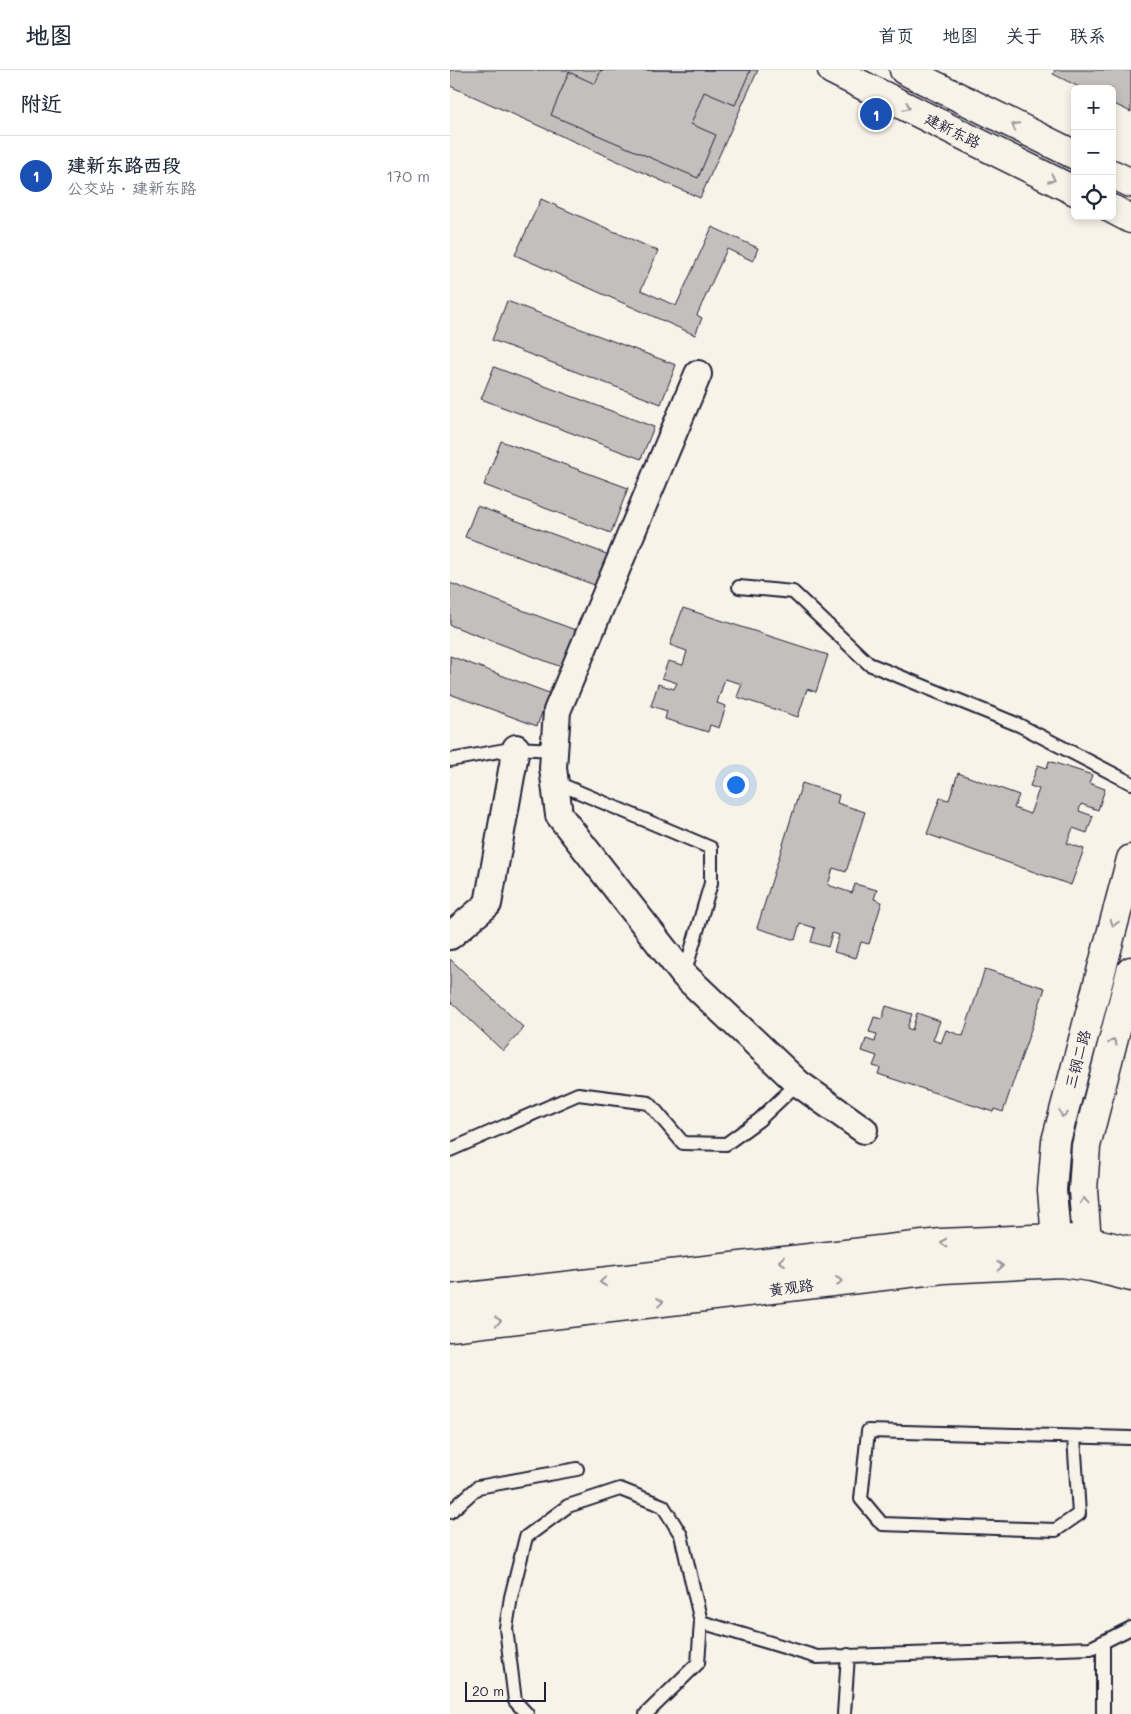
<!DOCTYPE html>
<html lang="zh">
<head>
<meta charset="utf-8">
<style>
	:root { --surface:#fff; --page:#f2f2f3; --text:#1f2937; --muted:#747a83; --line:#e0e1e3; --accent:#c8321e }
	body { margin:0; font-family:Mali,"LXGW WenKai TC",sans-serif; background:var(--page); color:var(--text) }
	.controls { position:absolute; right:15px; top:15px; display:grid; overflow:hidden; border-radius:8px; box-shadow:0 2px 8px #0003 }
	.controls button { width:45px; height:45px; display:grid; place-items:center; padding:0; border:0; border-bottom:1px solid var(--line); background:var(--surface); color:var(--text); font:25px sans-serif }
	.scale { position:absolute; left:15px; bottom:12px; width:81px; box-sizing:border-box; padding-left:5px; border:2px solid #22223b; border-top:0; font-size:14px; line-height:18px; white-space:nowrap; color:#22223b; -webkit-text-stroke:4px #f7f3e8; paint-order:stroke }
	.you { position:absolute; left:285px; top:714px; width:18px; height:18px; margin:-12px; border:4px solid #fff; border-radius:50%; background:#1a73e8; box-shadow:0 0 0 8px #1a73e833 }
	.badge { display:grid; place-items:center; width:32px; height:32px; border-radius:50%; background:var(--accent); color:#fff; font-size:16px; font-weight:700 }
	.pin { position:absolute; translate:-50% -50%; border:2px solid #fff; box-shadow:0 1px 5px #0006 }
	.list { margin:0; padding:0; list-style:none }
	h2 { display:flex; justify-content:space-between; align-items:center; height:65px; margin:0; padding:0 20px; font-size:21px }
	h2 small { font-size:16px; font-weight:400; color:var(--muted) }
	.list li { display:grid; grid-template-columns:32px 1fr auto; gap:15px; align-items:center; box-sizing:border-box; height:80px; padding:0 20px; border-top:1px solid var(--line) }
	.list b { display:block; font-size:19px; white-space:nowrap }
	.list p { margin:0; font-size:16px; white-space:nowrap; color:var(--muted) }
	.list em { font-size:16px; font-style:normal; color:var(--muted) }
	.icon { flex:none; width:28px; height:28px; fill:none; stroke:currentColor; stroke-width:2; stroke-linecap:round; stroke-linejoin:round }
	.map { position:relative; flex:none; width:681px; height:1644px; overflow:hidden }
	header { display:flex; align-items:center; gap:30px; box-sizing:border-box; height:70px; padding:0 25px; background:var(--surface); border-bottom:1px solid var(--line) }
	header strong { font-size:24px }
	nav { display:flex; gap:28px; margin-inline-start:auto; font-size:18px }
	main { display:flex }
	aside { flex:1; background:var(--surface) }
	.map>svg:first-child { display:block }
</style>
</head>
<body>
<header>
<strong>地图</strong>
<nav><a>首页</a><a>地图</a><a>关于</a><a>联系</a></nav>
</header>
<main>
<aside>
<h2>附近<small></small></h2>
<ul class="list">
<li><span class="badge" style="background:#1a4fb4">1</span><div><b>建新东路西段</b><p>公交站 · 建新东路</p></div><em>170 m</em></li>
</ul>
</aside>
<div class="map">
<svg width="681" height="1644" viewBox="0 0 681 1644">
	<rect width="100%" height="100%" fill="#f7f3e8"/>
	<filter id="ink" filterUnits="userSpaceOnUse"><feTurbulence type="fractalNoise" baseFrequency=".02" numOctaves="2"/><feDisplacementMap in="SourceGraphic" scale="10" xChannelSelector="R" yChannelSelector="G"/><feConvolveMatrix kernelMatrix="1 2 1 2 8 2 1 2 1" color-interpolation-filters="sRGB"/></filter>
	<g filter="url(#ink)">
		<!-- building -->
		<path fill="#c2bfbd" stroke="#22223b" d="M 0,0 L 308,0 L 250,128 L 0,16 Z
			M 151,0 L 298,0 L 300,1 L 285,35 L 254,22 L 241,54 L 266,65 L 248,108 L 101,45 L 119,2 L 145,14 Z
			M 605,0 L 681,0 L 681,42 L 662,33 L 662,19 L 633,19 L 603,4 Z
			M 91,129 L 208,181 L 191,220 L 226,236 L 262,157 L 308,178 L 303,191 L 277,179 L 247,245 L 252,248 L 245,265 L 65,185 Z
			M 57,231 L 226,295 L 211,334 L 42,270 Z
			M 44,297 L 204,357 L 191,389 L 31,329 Z
			M 51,371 L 178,418 L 161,463 L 34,415 Z
			M 27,436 L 162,486 L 150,517 L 15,467 Z
			M 0,513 L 128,561 L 114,598 L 0,555 Z
			M 233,538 L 378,585 L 366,622 L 357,619 L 348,647 L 287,627 L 292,614 L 275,609 L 267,633 L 276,636 L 269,658 L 260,655 L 258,662 L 215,649 L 217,641 L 201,636 L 208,614 L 224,619 L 227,613 L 212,608 L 218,591 L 233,595 L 237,581 L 220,575 Z
			M 0,586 L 99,623 L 87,656 L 0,624 Z
			M 599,691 L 642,705 L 639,713 L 655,719 L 648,740 L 631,734 L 629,741 L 643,746 L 637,763 L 623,758 L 617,773 L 634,779 L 621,815 L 477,764 L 490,728 L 499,730 L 508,703 L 569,725 L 564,738 L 580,744 L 589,719 L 580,716 L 588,695 L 597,698 Z
			M 352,713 L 389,725 L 387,733 L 415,742 L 396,802 L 383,798 L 378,815 L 402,823 L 405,814 L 427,820 L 424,829 L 432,832 L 419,874 L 411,872 L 406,888 L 384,882 L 389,865 L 382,863 L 378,877 L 361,872 L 365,858 L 350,853 L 345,870 L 307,858 Z
			M 0,889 L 74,958 L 53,981 L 0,931 Z
			M 535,899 L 595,918 L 553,1042 L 544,1039 L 543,1042 L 428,1004 L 430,998 L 423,996 L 427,986 L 412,981 L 416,969 L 425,972 L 427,964 L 419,962 L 424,947 L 432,949 L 436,936 L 462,944 L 457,958 L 462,960 L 467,943 L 490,951 L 483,970 L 491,973 L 496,960 L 513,966 Z"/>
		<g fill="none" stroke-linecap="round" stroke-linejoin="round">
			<!-- service casing -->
			<g stroke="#22223b" stroke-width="16">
				<path id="service" d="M 289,517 L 343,522 L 419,594 L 569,655 L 681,713
					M 0,690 L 66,678 L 104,680
					M 105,712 L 261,778 L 261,813 L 234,905
					M 0,1080 L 128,1024 L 199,1033 L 233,1073 L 276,1074 L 309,1050 L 348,1013
					M 624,1367 L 629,1444 L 606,1460 L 432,1454 L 411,1429 L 418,1361 L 681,1368
					M 0,1442 L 28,1417 L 127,1399
					M 251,1552 L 367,1587 L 641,1578 L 681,1558
					M 77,1644 L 65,1631 L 56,1558 L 61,1527 L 76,1467 L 118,1436 L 170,1419 L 213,1436 L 231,1465 L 251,1552 L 248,1593 L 196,1644
					M 394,1644 L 398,1585
					M 653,1644 L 653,1572"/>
			</g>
			<!-- minor casing -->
			<g stroke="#22223b" stroke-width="30">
				<path id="minor" d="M 248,304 L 107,641 L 103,698 L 109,745 L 234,905 L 348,1013 L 414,1060
					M 0,866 L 38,834 L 66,678"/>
			</g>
			<!-- tertiary casing -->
			<g stroke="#22223b" stroke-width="31">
				<path id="tertiary" d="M 611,1192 L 606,1168 L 602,1120 L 606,1071 L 681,789
					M 641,1193 L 637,1171 L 633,1121 L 636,1076 L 681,901"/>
			</g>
			<!-- secondary casing -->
			<g stroke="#22223b" stroke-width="31">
				<path id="secondary" d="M 0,1229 L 491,1173 L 606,1168 L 637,1171 L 681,1181
					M 0,1257 L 493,1199 L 611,1193 L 641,1197 L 681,1207"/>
			</g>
			<!-- primary casing -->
			<g stroke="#22223b" stroke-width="31">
				<path id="primary" d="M 382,0 L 625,121
					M 454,0 L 625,85
					M 662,104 L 681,113
					M 662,139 L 681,149"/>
			</g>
			<!-- service -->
			<use href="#service" stroke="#f7f3e8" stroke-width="12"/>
			<!-- minor -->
			<use href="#minor" stroke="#f7f3e8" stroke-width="26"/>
			<!-- tertiary -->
			<use href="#tertiary" stroke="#f7f3e8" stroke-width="28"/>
			<!-- secondary -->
			<use href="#secondary" stroke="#f7f3e8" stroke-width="28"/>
			<!-- primary -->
			<use href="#primary" stroke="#f7f3e8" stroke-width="28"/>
		</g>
		<!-- one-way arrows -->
		<defs><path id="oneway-chevron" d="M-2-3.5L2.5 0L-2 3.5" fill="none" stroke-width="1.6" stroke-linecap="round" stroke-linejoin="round" transform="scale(1.25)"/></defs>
		<g stroke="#97959a">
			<use href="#oneway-chevron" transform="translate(457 37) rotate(26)"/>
			<use href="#oneway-chevron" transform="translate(565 56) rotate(-153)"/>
			<use href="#oneway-chevron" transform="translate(602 109) rotate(26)"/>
			<use href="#oneway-chevron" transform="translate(664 853) rotate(105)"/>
			<use href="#oneway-chevron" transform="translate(663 972) rotate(-75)"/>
			<use href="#oneway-chevron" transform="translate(613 1044) rotate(105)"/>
			<use href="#oneway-chevron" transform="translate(634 1131) rotate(-94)"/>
			<use href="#oneway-chevron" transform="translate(494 1173) rotate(176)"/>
			<use href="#oneway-chevron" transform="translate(332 1191) rotate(174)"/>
			<use href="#oneway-chevron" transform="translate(550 1196) rotate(-3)"/>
			<use href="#oneway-chevron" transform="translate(389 1211) rotate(-7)"/>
			<use href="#oneway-chevron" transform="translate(153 1212) rotate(174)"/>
			<use href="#oneway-chevron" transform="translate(210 1232) rotate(-7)"/>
			<use href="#oneway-chevron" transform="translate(48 1251) rotate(-7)"/>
		</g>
	</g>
	<g text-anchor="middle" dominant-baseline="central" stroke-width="4" stroke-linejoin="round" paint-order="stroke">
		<!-- street labels -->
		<g font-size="15" fill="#22223b" stroke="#f7f3e8">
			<text transform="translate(503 60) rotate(26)">建新东路</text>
			<text transform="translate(627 989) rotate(-75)">三钢二路</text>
			<text transform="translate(341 1217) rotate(-7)">黄观路</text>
		</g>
	</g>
</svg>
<div class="controls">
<button>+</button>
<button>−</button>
<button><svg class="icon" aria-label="locate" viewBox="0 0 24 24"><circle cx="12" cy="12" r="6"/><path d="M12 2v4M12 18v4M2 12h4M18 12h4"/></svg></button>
</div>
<div class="scale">20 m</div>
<div class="you"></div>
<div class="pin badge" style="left:426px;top:44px;background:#1a4fb4">1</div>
</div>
</main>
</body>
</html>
